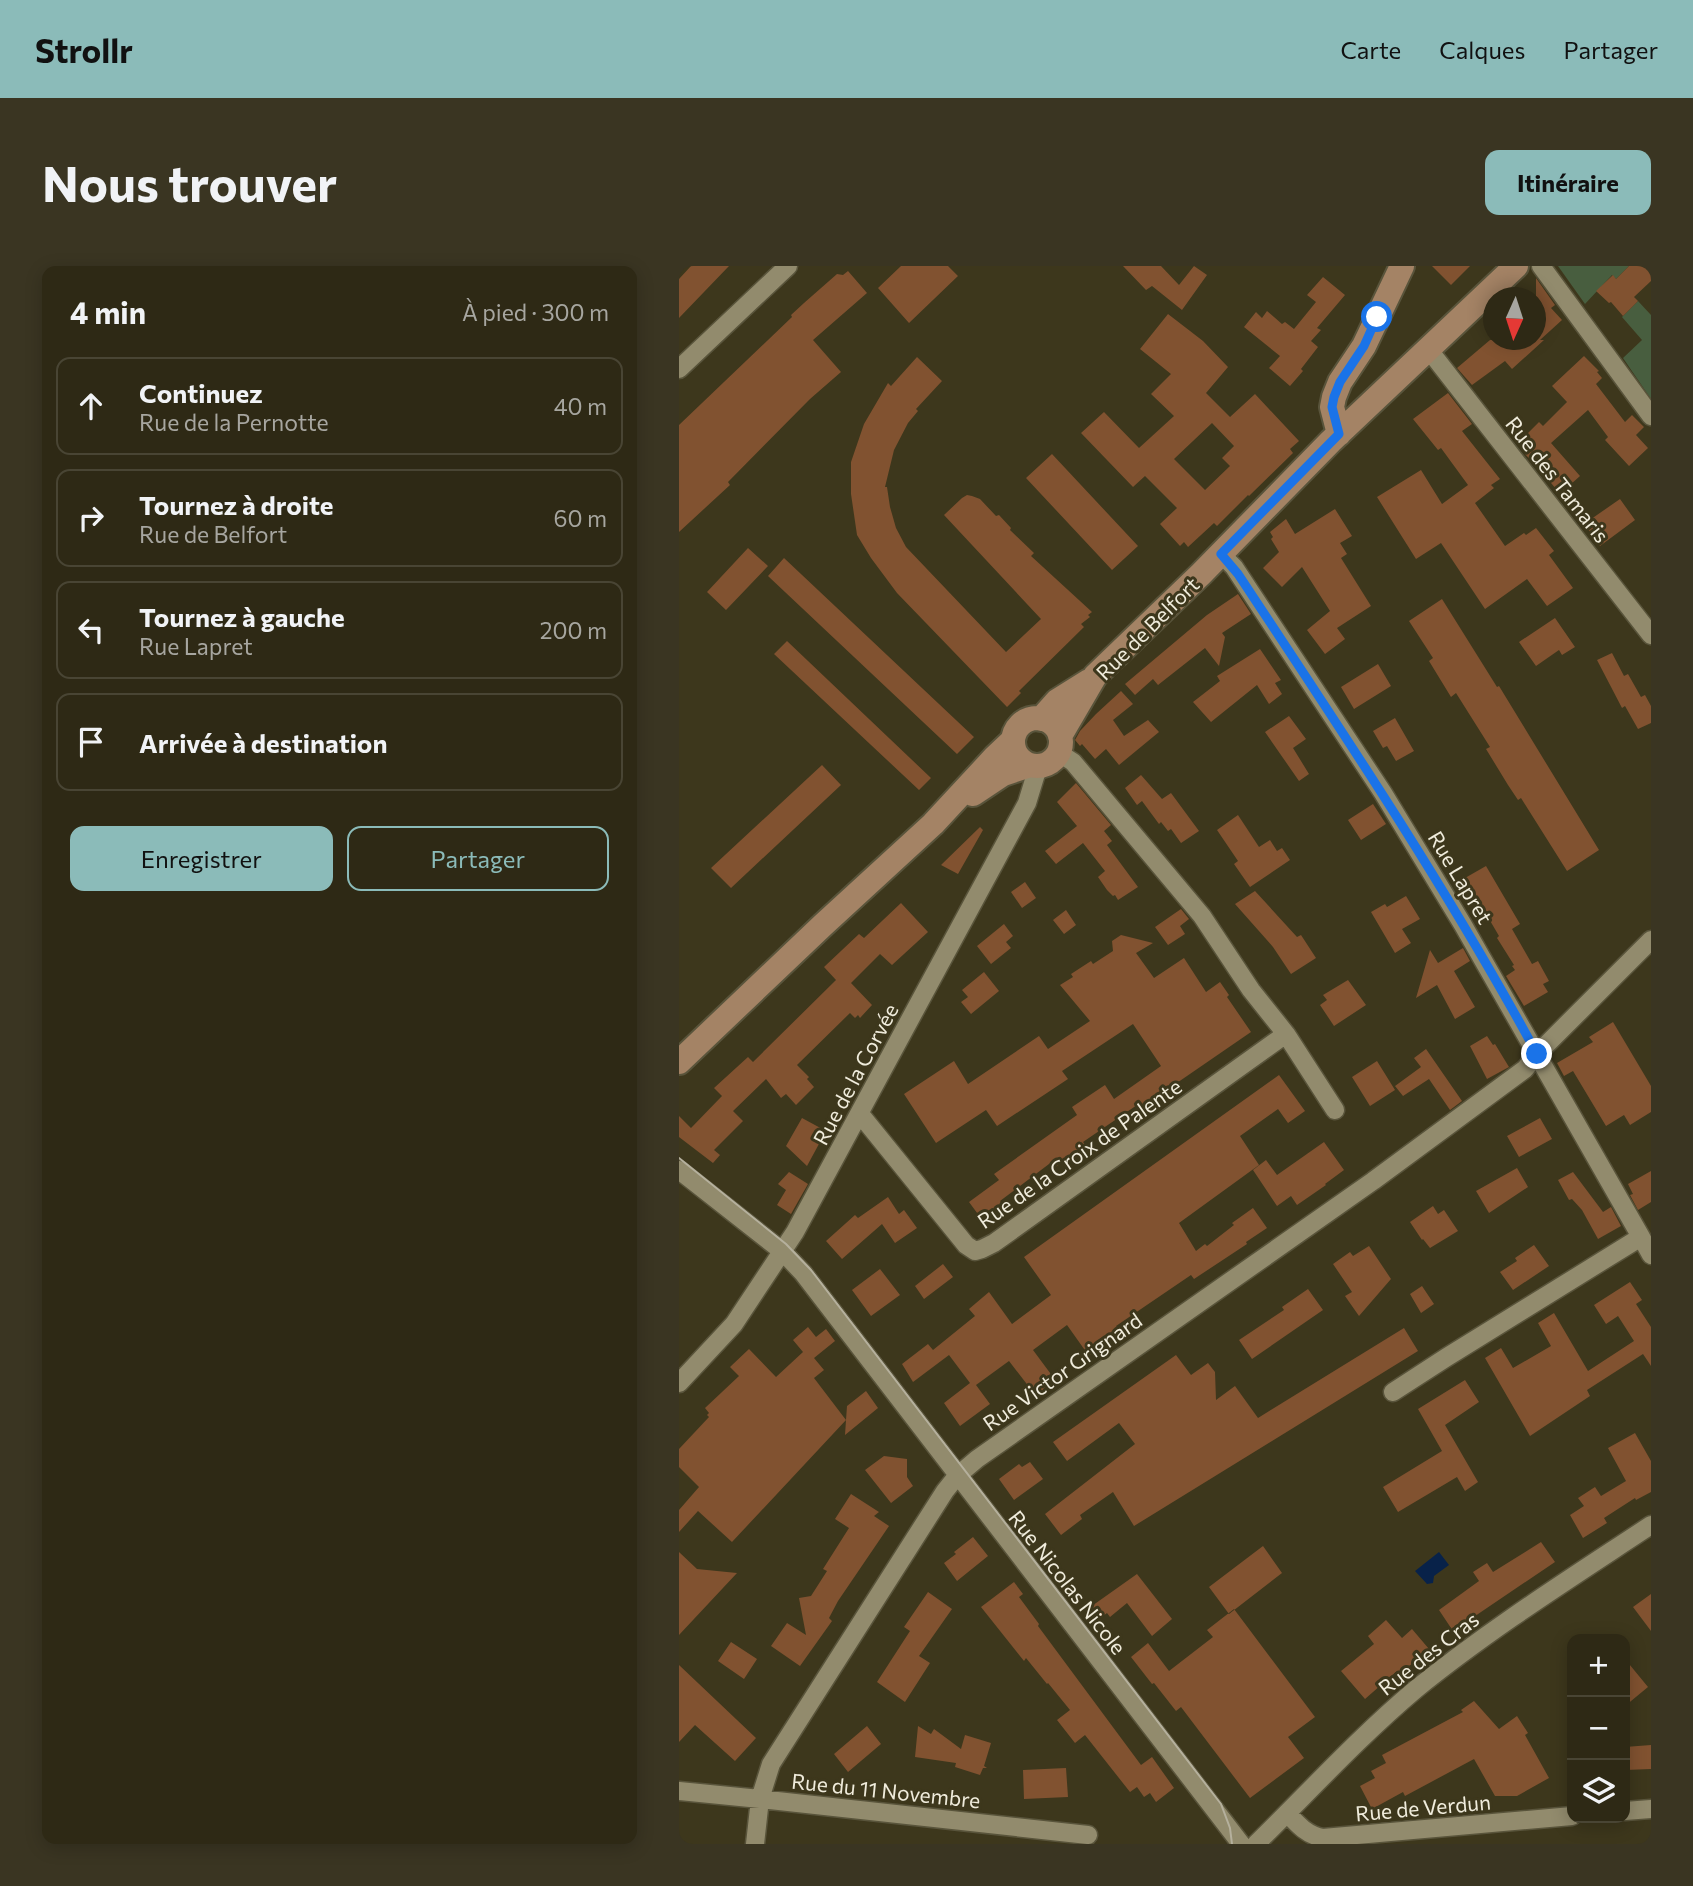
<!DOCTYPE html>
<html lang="fr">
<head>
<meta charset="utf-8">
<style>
	:root { --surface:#2e2915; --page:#3a3522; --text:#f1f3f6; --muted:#a7a6a0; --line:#494534; --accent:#8bbbb9 }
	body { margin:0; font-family:Commissioner,sans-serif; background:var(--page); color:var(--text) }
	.controls { position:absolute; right:21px; bottom:21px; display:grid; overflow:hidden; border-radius:14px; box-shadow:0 4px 18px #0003 }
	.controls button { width:63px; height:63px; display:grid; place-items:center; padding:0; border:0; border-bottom:2px solid var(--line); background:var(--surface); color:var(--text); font:35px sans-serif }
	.compass { position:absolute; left:804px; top:21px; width:63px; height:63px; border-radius:50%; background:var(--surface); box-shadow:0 4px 18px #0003; rotate:183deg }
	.stop { position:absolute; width:21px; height:21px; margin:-16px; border:5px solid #1a73e8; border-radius:50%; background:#fff }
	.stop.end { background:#1a73e8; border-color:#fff; box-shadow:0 2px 7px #0008 }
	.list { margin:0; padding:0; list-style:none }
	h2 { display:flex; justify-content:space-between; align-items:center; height:91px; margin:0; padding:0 28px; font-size:30px }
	h2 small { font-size:23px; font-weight:400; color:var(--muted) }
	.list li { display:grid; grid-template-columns:46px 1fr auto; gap:21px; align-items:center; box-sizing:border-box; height:98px; margin:0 14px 14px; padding:0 14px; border:2px solid var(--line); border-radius:14px }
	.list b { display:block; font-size:26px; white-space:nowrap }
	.list p { margin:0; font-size:23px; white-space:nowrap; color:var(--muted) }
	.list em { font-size:23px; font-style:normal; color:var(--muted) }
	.actions { display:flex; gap:14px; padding:21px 28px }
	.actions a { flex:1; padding:16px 0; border:2px solid var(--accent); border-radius:14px; text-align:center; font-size:24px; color:var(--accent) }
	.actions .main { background:var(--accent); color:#111 }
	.icon { flex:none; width:38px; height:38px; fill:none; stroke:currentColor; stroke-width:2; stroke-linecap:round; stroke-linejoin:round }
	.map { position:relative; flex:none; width:972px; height:1578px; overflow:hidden; border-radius:14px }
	header { display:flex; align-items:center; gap:42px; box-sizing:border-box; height:98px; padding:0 35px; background:var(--accent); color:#111 }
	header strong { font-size:33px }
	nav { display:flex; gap:38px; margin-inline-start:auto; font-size:24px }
	.intro { display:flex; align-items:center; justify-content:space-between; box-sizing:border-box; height:168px; padding:0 42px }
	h1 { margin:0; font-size:49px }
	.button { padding:18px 32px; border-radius:14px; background:var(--accent); color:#111; font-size:24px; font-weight:700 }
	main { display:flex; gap:42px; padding:0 42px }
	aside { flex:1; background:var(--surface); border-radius:14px; box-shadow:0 4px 18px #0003 }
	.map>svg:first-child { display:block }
</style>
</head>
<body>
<header>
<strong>Strollr</strong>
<nav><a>Carte</a><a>Calques</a><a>Partager</a></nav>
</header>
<div class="intro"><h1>Nous trouver</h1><a class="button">Itinéraire</a></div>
<main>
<aside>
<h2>4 min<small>À pied · 300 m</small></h2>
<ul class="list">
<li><svg class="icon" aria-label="ahead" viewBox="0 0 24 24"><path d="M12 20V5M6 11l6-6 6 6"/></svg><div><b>Continuez</b><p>Rue de la Pernotte</p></div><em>40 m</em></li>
<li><svg class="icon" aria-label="right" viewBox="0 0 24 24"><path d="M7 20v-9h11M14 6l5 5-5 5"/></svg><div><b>Tournez à droite</b><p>Rue de Belfort</p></div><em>60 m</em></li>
<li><svg class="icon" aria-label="left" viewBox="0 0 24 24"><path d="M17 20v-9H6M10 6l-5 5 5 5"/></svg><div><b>Tournez à gauche</b><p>Rue Lapret</p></div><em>200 m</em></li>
<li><svg class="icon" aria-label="arrive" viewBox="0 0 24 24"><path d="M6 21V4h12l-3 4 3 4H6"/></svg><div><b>Arrivée à destination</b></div></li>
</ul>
<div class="actions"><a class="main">Enregistrer</a><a>Partager</a></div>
</aside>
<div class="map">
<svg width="972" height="1578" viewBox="0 0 972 1578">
	<rect width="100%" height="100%" fill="#3d371c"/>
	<!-- green -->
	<path fill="#485e3f" d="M 879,0 L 950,0 L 937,13 L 933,9 L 906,38 Z
		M 959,35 L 972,49 L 972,133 L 944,92 L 963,74 L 943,51 Z"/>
	<!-- water -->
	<path fill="#082249" d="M 760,1286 L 770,1299 L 755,1310 L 754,1317 L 748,1318 L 736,1305 Z"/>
	<!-- building -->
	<path fill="#815230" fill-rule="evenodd" d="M 12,0 L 50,0 L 0,52 L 0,13 Z
		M 222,0 L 269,0 L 279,10 L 230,57 L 199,22 Z
		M 444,0 L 482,0 L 500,19 L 515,0 L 528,9 L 503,44 L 473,20 L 467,24 Z
		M 753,0 L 791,0 L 772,19 Z
		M 950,0 L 972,0 L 972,15 L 955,31 L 959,35 L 944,50 L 932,36 L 930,37 L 917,25 L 934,9 L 937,13 Z
		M 169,5 L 188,27 L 134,74 L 162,106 L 131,133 L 49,216 L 51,219 L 0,266 L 0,159 L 113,51 L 112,49 L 125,37 L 158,8 L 164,9 Z
		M 644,11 L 666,29 L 638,62 L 642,64 L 632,75 L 639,81 L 622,103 L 624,105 L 611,120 L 590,102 L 601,90 L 565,61 L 577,46 L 583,52 L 588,45 L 603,58 L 606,56 L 615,63 L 637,36 L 628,29 Z
		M 857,12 L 876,39 L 872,42 L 883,54 L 861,74 L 865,74 L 833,103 L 826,95 L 793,119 L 778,102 L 811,74 L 857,74 Z
		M 489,48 L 524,75 L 549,101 L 527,127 L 551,151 L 576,128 L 620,175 L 611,183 L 614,187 L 570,230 L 569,229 L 538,260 L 535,257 L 509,281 L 505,276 L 501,280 L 481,258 L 498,242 L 466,210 L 454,221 L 402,167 L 425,146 L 460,182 L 495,150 L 472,128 L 492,108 L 461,83 ZM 533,157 L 555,180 L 543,192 L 551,200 L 526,224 L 495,193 Z
		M 905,90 L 920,105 L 918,106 L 923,112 L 917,118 L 946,156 L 953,149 L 965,161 L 957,169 L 969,182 L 950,200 L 926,174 L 929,171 L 909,144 L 872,177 L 901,210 L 881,228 L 864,207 L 845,187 L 851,181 L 844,172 L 860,156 L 864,160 L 888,136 L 873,120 Z
		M 238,91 L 263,115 L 237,143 L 239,145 L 229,157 L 215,184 L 206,221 L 208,221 L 211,241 L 217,262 L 227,281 L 327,386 L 362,353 L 265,249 L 283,232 L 288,229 L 293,230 L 301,233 L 317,250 L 320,249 L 332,262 L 331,264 L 355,287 L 352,290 L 413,346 L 409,349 L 411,351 L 402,358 L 405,361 L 340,425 L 342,427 L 328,441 L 218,327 L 192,292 L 178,269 L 172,228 L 172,196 L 185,158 L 209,117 L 212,120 Z
		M 769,127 L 793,158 L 783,165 L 821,213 L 812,219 L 815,222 L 796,237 L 826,280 L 845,267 L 847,269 L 857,262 L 875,285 L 870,289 L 894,322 L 868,340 L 848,313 L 806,343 L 762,277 L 737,293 L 698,231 L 742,204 L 763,238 L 789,219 L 762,182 L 759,184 L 734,153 Z
		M 373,188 L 459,280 L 433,304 L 347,212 Z
		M 941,233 L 956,254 L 921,280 L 905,258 Z
		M 656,243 L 673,270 L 661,277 L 668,288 L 662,292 L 692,340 L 658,362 L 666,373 L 646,388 L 628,364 L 651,345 L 623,301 L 603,321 L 584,302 L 600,286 L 592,273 L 594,271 L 591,266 L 607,253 L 616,268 Z
		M 69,282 L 89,300 L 47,344 L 28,326 Z
		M 105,292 L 295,471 L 278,488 L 89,310 Z
		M 559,328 L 572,348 L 543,367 L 546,371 L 540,400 L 526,382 L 479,419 L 474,413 L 456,429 L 446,418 L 528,349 Z
		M 763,333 L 818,421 L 820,420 L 920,584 L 888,605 L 842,532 L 839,534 L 829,519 L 807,483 L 811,481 L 777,427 L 772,431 L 750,395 L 754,392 L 730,355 Z
		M 876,352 L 896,381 L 883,389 L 880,384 L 857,400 L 840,376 Z
		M 108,375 L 252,512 L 240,524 L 95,388 Z
		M 581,383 L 602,414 L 596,417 L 603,428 L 590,438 L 578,419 L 532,456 L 514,436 L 541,415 L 538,410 Z
		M 933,387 L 945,410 L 949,408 L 962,431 L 966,429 L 972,440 L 972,457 L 959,463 L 946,440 L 943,442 L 918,394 Z
		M 699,398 L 712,420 L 675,443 L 662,421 Z
		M 442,425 L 454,438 L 434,454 L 445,470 L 469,454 L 480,466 L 440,499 L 427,483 L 416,493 L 403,478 L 401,480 L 396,474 L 401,465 L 417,448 Z
		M 610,450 L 627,473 L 614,482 L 630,508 L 620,515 L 586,466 Z
		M 716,452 L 735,485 L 717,495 L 708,480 L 704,482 L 694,465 Z
		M 143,499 L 162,519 L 52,622 L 32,602 Z
		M 462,509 L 483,533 L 492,527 L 520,565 L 502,577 L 492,563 L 489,565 L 482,556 L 480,558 L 463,535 L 458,539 L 446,522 Z
		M 397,517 L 432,559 L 425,565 L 433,575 L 428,579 L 459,621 L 439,634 L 436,629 L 434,630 L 428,624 L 419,611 L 426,605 L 404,577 L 377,598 L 366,585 L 398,560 L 378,536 Z
		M 694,538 L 707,558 L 682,574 L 669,554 Z
		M 559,549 L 580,581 L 591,574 L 598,585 L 603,582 L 611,594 L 571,621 L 555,598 L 559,595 L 538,564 Z
		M 301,561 L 304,564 L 279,608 L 262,599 Z
		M 807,600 L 841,658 L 833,663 L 853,698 L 859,695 L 870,715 L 864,718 L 869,726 L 845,740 L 827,710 L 836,704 L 833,700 L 835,699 L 818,672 L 820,670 L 806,646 L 799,650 L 779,616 Z
		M 346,616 L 357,632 L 343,642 L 332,626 Z
		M 576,625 L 618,671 L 622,669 L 637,692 L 612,708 L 594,681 L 556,638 Z
		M 727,630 L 741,653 L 723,663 L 732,677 L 716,687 L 692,646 L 706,638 L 708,641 Z
		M 222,637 L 249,666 L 213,699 L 201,688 L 172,717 L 193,739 L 181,752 L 179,749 L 176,752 L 171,747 L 118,799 L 130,811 L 128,813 L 135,821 L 117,839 L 107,828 L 102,832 L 87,813 L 54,845 L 64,855 L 35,884 L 41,889 L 34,897 L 0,871 L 0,850 L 12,862 L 43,830 L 35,822 L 69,791 L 74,796 L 157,714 L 145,701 L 180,668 L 185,672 Z
		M 502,643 L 510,653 L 501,660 L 506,668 L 489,679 L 476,661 Z
		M 387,644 L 397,659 L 385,668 L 374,654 Z
		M 325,658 L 334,670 L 327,676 L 332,682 L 312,698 L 298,680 Z
		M 442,669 L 474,677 L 457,687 L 475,712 L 505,692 L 527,726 L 541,716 L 550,729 L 548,731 L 572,766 L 460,843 L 458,839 L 404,876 L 408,881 L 383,898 L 382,897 L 374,903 L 370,898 L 321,935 L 325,940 L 304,955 L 290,936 L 320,914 L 315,908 L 398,849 L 393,841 L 426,819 L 435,833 L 482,800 L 454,758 L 383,805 L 389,813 L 318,860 L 307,844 L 257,877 L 225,828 L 275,795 L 289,818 L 360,770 L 369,783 L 411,755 L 381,719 L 394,711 L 392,708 L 412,695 L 414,698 L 434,685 L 433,675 Z
		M 784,682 L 791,695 L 775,705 L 796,741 L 776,753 L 758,719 L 737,732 L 751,684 L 759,697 Z
		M 305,706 L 320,725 L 292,748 L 282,736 L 289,731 L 283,724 Z
		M 669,714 L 687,739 L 655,760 L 641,739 L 648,734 L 644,729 Z
		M 934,756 L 972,820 L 972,846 L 951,859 L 945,849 L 927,860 L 894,805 L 885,810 L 878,797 L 914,776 L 910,771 Z
		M 808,770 L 814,779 L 816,778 L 830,801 L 808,813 L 791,780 Z
		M 747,783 L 783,835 L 771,844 L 750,813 L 724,830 L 716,820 L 742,801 L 735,792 Z
		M 698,795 L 716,824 L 691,840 L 673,811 Z
		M 600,809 L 626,845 L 609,857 L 599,843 L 561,870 L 580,899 L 500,957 L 517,985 L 526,978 L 528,980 L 555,959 L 553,957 L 574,942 L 588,962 L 567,976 L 568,978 L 515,1013 L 512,1009 L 437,1060 L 442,1067 L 410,1090 L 388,1059 L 354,1084 L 377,1115 L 357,1130 L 330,1095 L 297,1119 L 311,1138 L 281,1160 L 265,1137 L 291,1117 L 270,1089 L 234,1116 L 223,1098 L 249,1078 L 254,1084 L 296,1050 L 290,1043 L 310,1026 L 333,1058 L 372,1029 L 345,991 Z
		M 123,852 L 147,865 L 128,900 L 107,880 Z
		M 861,852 L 873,873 L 840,891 L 828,870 Z
		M 645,876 L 665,904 L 646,918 L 647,919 L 618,939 L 612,930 L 598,940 L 574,904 L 587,894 L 598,909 Z
		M 838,902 L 849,921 L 810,947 L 797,925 Z
		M 972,905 L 972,936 L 959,944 L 951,929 L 954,928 L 949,918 Z
		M 110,906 L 129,918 L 112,948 L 98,939 L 107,924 L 99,918 Z
		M 894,906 L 924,946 L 932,941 L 942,960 L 919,973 L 903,944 L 893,933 L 890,934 L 879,914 Z
		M 209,931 L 220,948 L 225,944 L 238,962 L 216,977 L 203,958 L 163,993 L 147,975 L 176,949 L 179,952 Z
		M 754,940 L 759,948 L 765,944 L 779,965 L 751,982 L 744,973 L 743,974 L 731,956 Z
		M 855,979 L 870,1000 L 834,1024 L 821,1006 L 838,995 L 836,992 Z
		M 690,980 L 712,1013 L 680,1050 L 666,1030 L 673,1026 L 654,998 L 671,986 L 674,990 Z
		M 264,998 L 274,1011 L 245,1033 L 236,1020 Z
		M 201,1003 L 221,1029 L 192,1050 L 173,1024 Z
		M 951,1016 L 963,1034 L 957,1038 L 972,1061 L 972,1100 L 964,1088 L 908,1124 L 911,1130 L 851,1170 L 806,1092 L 822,1082 L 834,1102 L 872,1080 L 859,1057 L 875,1047 L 909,1105 L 955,1075 L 939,1050 L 927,1058 L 915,1039 Z
		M 743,1020 L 755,1038 L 742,1047 L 731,1028 Z
		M 629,1023 L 644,1044 L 573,1093 L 560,1074 L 605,1044 L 603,1041 Z
		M 129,1061 L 137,1071 L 147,1063 L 156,1075 L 135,1092 L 145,1104 L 135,1112 L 167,1154 L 168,1140 L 187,1125 L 199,1142 L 166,1169 L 167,1154 L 53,1276 L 19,1245 L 0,1266 L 0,1244 L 20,1221 L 0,1201 L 0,1183 L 30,1151 L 28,1149 L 30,1147 L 26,1142 L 60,1110 L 51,1101 L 70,1083 L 97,1111 L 124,1086 L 114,1074 Z
		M 725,1062 L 739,1085 L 455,1260 L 434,1226 L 401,1249 L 403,1253 L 382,1269 L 366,1248 L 456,1178 L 440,1157 L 388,1195 L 374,1176 L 497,1089 L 512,1109 L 529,1097 L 536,1106 L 537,1134 L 556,1120 L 579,1152 Z
		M 786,1114 L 800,1136 L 766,1159 L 799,1216 L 786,1225 L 778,1211 L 719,1246 L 704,1221 L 763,1185 L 739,1143 Z
		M 956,1167 L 972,1195 L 972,1226 L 957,1234 L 956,1232 L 925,1252 L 928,1257 L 904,1272 L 891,1249 L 905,1240 L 899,1232 L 916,1221 L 922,1230 L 947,1215 L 929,1182 Z
		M 205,1190 L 228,1193 L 228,1211 L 234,1220 L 212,1237 L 186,1204 Z
		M 351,1196 L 364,1213 L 335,1234 L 320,1213 L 340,1198 L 343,1201 Z
		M 172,1228 L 200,1246 L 195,1250 L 210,1260 L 159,1335 L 150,1352 L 153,1355 L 121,1400 L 92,1380 L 108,1357 L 127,1369 L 120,1332 L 132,1330 L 148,1305 L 144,1303 L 170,1262 L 156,1253 Z
		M 294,1271 L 309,1290 L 278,1315 L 265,1297 L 277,1288 L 275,1286 Z
		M 862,1276 L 876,1296 L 774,1365 L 760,1344 L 800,1315 L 794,1306 L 808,1297 L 814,1306 Z
		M 584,1280 L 603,1307 L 550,1348 L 530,1321 Z
		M 0,1286 L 18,1303 L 58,1307 L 0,1369 Z
		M 458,1308 L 493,1353 L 473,1370 L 448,1337 L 431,1351 L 428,1347 L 419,1354 L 410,1342 Z
		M 335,1316 L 344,1328 L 340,1331 L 360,1358 L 359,1360 L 462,1499 L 473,1491 L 495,1522 L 477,1536 L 471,1527 L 465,1531 L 458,1521 L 451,1526 L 406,1469 L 396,1477 L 378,1454 L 391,1444 L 369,1417 L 368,1418 L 347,1392 L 345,1395 L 302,1341 Z
		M 249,1326 L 273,1343 L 240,1390 L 251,1397 L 226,1436 L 198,1416 L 231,1365 L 225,1361 Z
		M 972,1328 L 972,1365 L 954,1341 Z
		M 555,1343 L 636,1451 L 609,1471 L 625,1492 L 571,1532 L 502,1441 L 497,1445 L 475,1417 L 473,1418 L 452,1391 L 469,1377 L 490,1405 L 534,1371 L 528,1364 Z
		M 707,1354 L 723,1372 L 733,1363 L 750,1383 L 721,1408 L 718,1405 L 686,1433 L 662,1405 L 695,1378 L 689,1370 Z
		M 52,1376 L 78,1393 L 65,1413 L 39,1395 Z
		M 946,1393 L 969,1421 L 946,1440 Z
		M 0,1399 L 77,1472 L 56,1495 L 16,1459 L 0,1476 Z
		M 795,1435 L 820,1463 L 838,1450 L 849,1467 L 846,1469 L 870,1512 L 838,1530 L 816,1530 L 795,1493 L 726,1530 L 724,1526 L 693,1543 L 681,1520 L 696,1512 L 692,1505 L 707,1497 L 703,1489 L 784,1446 L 782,1444 Z
		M 188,1460 L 202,1478 L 169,1506 L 155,1488 Z
		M 239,1460 L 252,1468 L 255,1463 L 282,1483 L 286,1469 L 312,1477 L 305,1500 L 308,1502 L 304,1502 L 301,1509 L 276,1501 L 277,1497 L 236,1491 Z
		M 972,1479 L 972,1503 L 946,1504 L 946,1481 Z
		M 387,1502 L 389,1531 L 345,1533 L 344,1504 Z"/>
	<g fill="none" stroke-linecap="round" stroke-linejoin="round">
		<!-- street casing -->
		<g stroke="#59543b" stroke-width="21">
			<path id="street" d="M 862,0 L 972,150
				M 750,84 L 972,369
				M 0,103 L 109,0
				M 542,288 L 555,301 L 704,527 L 784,659 L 962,971 L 768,1091 L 714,1126
				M 380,487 L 394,496 L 523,650 L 572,724 L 607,768 L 656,844
				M 181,848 L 287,979 L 296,985 L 303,983 L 315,977 L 607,768
				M 0,904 L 103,985 L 124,1007 L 562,1578
				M 962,971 L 972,989
				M 0,1117 L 55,1058 L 116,966 L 348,537 L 359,501
				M 0,1525 L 81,1533 L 409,1569
				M 946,1545 L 972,1543
				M 608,1547 C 619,1559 628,1569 644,1572 L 893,1550
				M 76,1578 L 81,1533 L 92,1498 L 266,1225 L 278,1210 L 298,1193 L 694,915 L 846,803 L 858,788 L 972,674
				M 577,1578 C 630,1526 680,1471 737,1423 C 811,1363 892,1312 972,1259"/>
		</g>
		<!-- secondary casing -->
		<g stroke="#59543b" stroke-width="28">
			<path id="secondary" d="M 660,168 L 653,141 L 655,131 L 661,116 L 685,80 L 723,0
				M334 476a24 24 0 1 1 48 0a24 24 0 1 1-48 0Z
				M 362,453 L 378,435 L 410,415
				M 381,470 L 416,410 L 522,308 L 652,175 L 837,0
				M 294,528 L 324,508 L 351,499
				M 0,796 L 144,659 L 254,558 L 316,491 L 334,474"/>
		</g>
		<!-- street -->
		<use href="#street" stroke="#928b6d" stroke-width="18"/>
		<!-- secondary -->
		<use href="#secondary" stroke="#a48365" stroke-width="24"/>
		<!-- tram -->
		<path stroke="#b5b09d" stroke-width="2" d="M 0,892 L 107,978 L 132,1004 L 542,1538 L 551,1562 L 553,1578"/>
	</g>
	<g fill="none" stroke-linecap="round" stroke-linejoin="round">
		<!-- route -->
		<path stroke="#1a73e8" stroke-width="9" d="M 698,51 L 685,80 L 661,116 L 655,131 L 653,141 L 660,168 L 542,288 L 559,308 C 663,465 768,622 858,788"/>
	</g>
	<g text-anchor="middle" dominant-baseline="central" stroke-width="6" stroke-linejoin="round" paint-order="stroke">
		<!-- street labels -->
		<g font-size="21" fill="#f0ecdc" stroke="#3d371c">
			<text transform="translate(879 213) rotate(52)">Rue des Tamaris</text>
			<text transform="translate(468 362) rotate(-45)">Rue de Belfort</text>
			<text transform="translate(782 611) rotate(59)">Rue Lapret</text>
			<text transform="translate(176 808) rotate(-62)">Rue de la Corvée</text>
			<text transform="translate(400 887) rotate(-35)">Rue de la Croix de Palente</text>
			<text transform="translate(383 1105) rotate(-35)">Rue Victor Grignard</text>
			<text transform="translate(389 1316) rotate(52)">Rue Nicolas Nicole</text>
			<text transform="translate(749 1387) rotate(-38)">Rue des Cras</text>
			<text transform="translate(207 1524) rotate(6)">Rue du 11 Novembre</text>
			<text transform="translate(744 1541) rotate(-5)">Rue de Verdun</text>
		</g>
	</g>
</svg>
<div class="controls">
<button>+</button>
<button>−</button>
<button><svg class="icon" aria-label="layers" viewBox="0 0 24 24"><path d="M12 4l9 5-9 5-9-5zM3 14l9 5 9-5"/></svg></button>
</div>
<svg class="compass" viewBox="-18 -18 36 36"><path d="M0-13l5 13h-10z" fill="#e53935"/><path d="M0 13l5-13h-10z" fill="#a7a6a0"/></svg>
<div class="stop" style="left:698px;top:51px"></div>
<div class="stop end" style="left:858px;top:788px"></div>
</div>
</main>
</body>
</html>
